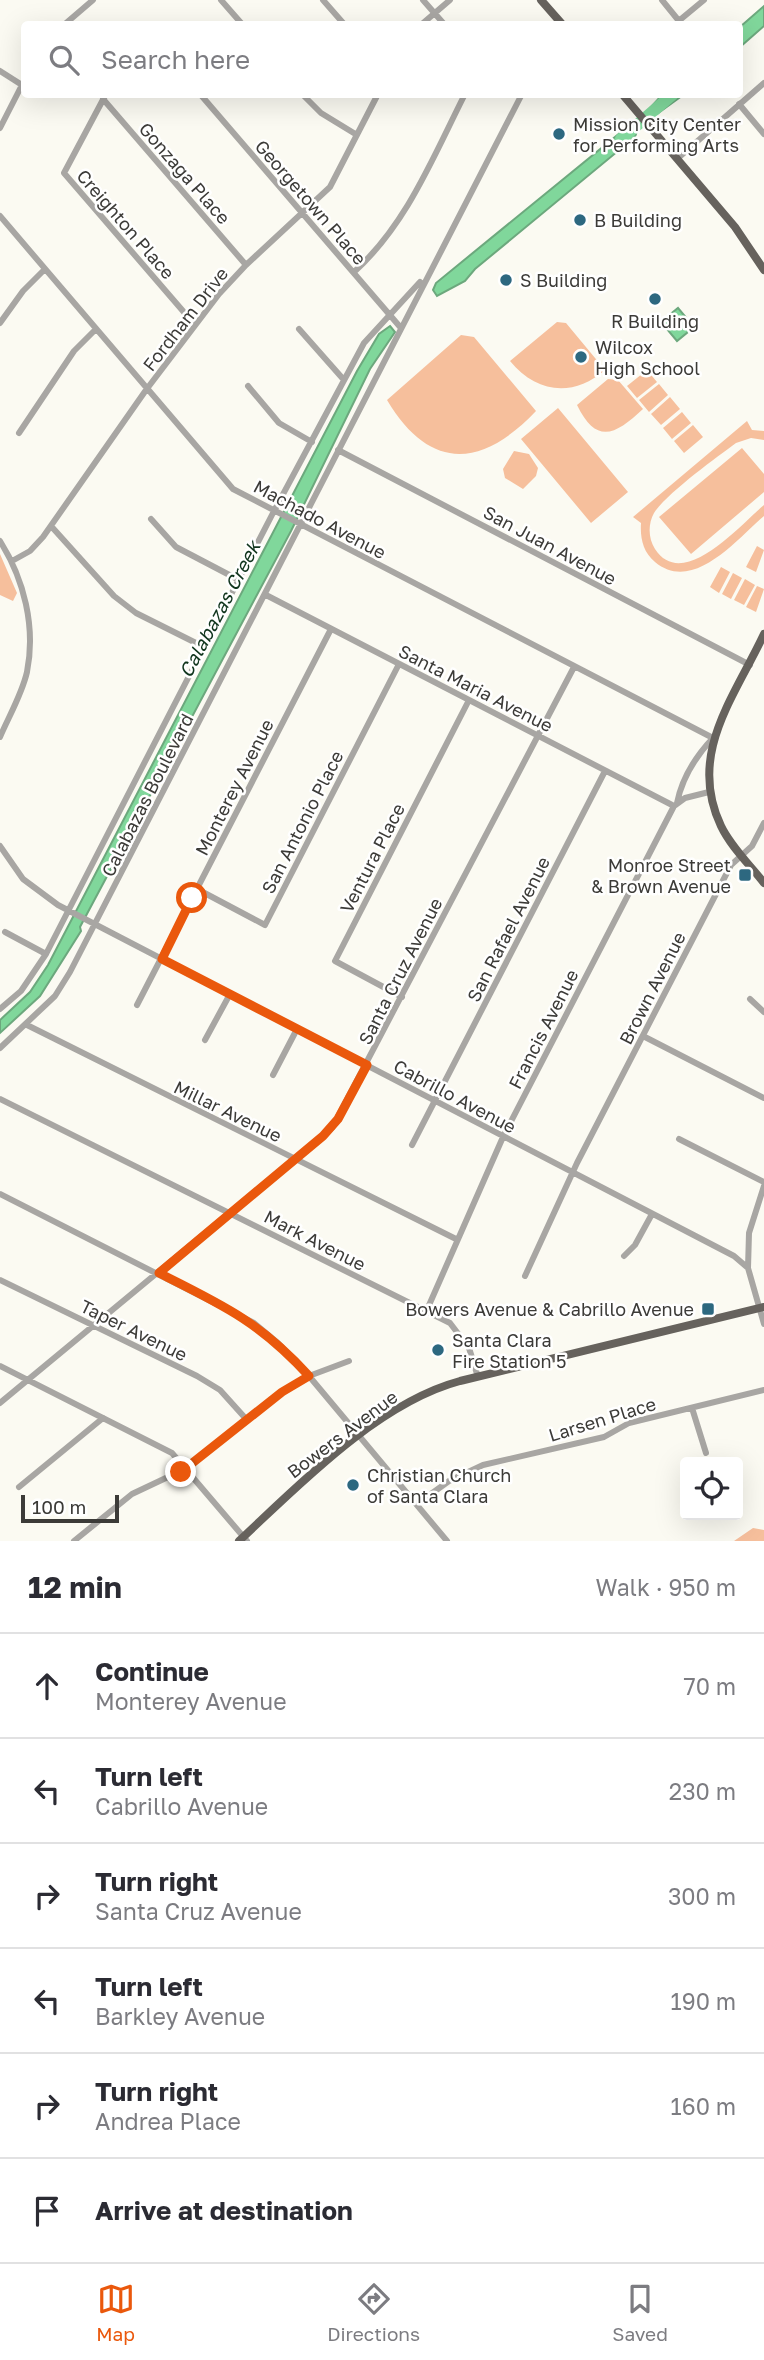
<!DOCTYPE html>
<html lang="en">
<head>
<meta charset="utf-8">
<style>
	:root { --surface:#fff; --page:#f2f2f3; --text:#2b2b33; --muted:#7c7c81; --line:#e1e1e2; --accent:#ea580c }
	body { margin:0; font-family:"Golos Text",sans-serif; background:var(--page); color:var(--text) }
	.controls { position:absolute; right:21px; bottom:21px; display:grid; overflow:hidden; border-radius:7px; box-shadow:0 7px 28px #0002 }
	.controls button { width:63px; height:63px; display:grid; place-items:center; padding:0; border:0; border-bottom:2px solid var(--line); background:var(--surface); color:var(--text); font:35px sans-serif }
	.scale { position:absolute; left:21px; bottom:18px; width:98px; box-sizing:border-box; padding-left:7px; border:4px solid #3c3b38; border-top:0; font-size:19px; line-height:24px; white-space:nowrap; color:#3c3b38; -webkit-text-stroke:5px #fff; paint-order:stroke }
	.stop { position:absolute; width:21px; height:21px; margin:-16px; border:5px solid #ea580c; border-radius:50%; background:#fff }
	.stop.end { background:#ea580c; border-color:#fff; box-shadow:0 2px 7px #0008 }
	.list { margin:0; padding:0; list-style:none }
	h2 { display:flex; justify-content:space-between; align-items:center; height:91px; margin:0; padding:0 28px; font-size:30px }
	h2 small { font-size:23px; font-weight:400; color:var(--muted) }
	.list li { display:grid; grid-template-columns:46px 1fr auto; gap:21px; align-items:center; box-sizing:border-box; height:105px; padding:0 28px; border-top:2px solid var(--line) }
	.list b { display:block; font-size:26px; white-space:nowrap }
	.list p { margin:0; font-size:23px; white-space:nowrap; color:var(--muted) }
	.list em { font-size:23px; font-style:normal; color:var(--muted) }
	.icon { flex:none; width:38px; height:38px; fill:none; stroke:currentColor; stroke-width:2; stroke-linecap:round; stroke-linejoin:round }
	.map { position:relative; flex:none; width:764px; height:1541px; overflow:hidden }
	.search { position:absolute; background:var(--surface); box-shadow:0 7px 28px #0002; left:21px; right:21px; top:21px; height:77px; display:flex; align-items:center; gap:18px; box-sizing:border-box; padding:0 24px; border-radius:7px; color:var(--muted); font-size:26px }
	.sheet { height:721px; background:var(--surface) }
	nav { display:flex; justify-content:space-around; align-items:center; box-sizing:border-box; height:98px; border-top:2px solid var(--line); background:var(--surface); font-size:19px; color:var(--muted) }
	nav a { display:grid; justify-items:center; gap:4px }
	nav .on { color:var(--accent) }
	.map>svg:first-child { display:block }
</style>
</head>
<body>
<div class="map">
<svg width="764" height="1541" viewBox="0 0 764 1541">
	<rect width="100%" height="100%" fill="#fbfaf2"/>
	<!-- green -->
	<path fill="#f6bf9c" d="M 557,322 L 566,323 L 605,370 C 573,398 536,393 510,361 Z
		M 461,335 L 474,337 L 536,411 C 482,468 430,472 387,400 Z
		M 647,370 L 657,382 L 637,398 L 627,386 Z
		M 608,379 L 618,380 L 643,409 C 616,434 597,446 577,405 Z
		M 659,384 L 668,395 L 649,412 L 639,400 Z
		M 670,397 L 680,409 L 661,425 L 651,414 Z
		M 558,408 L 628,492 L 591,523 L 521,439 Z
		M 682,412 L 691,423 L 672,439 L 663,428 Z
		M 747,421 L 752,430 L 764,431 L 764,440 L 751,438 L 736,443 C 717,457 666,494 654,513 C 648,524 648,538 655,549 C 683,592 740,525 764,505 L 764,516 C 737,539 693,594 655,562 C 643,552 640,538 641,523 L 633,517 Z
		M 693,425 L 703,437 L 684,453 L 674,441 Z
		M 742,448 L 764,474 L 764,492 L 691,554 L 659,517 Z
		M 514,451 L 529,454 L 538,468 L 536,476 L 523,489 L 505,478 L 503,469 Z
		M 757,546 L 764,550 L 756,572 L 746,567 Z
		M 0,554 L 17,593 L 13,601 L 0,595 Z
		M 721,567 L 730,572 L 719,593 L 710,587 Z
		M 733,573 L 742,578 L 731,599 L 722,594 Z
		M 745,579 L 755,585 L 744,605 L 734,600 Z
		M 757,586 L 764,589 L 756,612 L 746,607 Z
		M 753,1528 L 764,1530 L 764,1541 L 734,1541 Z"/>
	<!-- water -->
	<path fill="#80d79b" stroke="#6ca87d" stroke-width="2" d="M 764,6 L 764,26 L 740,47 L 740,27 Z
		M 662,95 L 662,94 L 683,95 L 657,114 L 651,107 Z
		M 631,124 L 637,131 L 635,137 L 475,269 L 465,281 L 437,296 L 433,290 L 436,283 Z
		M 678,308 L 694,327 L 677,341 L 661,322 Z
		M 390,326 L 395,332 L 370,369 L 291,531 L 80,927 L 81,931 L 40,996 L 0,1033 L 0,1020 L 30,992 L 48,965 L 357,371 L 379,334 Z"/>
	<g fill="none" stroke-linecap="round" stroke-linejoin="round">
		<!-- river -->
		<path stroke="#80d79b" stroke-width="12" d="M 621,139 L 673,94"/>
		<!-- minor -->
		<path stroke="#a8a6a3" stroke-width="6" d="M 221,0 L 242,24
			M 323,0 L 344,24
			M 423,0 L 444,24
			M 662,0 L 679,21
			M 65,24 L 93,0
			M 422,24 L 450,0
			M 675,24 L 704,0
			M 0,71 L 22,85
			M 106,94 L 64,173 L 195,325
			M 200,94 L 401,328
			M 302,94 L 321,113 L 357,135
			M 103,99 L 246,265
			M 739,104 L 764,134
			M 0,128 L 24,81
			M 677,159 L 764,83
			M 0,216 L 233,489 L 713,738 C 696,756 682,778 677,803
			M 354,272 C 407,224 433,157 465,94
			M 0,323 L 23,291 L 44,270
			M 299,329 L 344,380
			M 248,386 L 279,423 L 312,442
			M 19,433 L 74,351 L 95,330
			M 338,450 L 750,665
			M 151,519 L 176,547 L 239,580
			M 51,526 L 114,596 L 136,613 L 204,647
			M 0,541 C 24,579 36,627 27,672 C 22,694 9,716 0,737
			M 12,561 L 30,551 L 43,537 L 146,390 L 219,294 L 246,265 L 330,187 L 378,94
			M 266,595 L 674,806
			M 0,846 L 23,879 L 58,905 L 734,1256 L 748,1268 L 764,1324
			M 197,889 L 265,925 L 399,664
			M 5,932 L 46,954
			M 402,997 L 335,961 L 469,700
			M 750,999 L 764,1012
			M 137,1005 L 331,629
			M 0,1009 L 21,991 L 46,954 L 274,511 L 364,343 L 420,282
			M 27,1025 L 456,1239
			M 643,1036 L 764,1098
			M 205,1040 L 230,994
			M 0,1048 L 55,996 L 70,972 L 522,94
			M 273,1075 L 297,1029
			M 0,1099 L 450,1323 L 469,1348 L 478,1377
			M 679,1139 L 764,1182
			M 412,1145 L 605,771
			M 0,1194 L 254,1323 L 278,1343 L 309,1376 L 447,1541
			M 624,1256 L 635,1245 L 652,1214
			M 748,1268 L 749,1233 L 764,1186
			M 525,1276 L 577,1163 L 731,865 L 752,846 L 764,823
			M 0,1280 L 197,1376 L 220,1390 L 247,1420
			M 426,1312 L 503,1137 L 674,806 L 685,798 L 709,792
			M 0,1366 L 172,1453 L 247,1541
			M 0,1403 L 332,1128 L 574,667
			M 692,1408 L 706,1453
			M 19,1487 L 103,1418
			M 417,1504 L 449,1481 L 483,1465 L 604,1437 L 629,1423 L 764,1390
			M 74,1541 L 132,1494 L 187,1468 L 282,1392 L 309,1376 L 349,1361"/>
		<!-- major -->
		<path stroke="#66625d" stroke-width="8" d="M 541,0 L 562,24
			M 622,94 L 735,227 L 764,270
			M 764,634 C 734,698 687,754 721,826 C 731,847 750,865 764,883
			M 239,1541 C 300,1484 378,1403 460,1381 L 764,1307"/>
	</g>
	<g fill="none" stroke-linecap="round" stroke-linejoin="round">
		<!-- route -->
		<path stroke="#ea580c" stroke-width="9" d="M 181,1472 L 282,1392 L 309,1376 C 260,1322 223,1305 159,1273 L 323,1136 L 338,1119 L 367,1065 L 162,959 L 192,898"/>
	</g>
	<!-- markers -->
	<g fill="#2d6880" stroke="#fff" stroke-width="2.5">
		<circle cx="559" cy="134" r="7"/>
		<circle cx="580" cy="220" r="7"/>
		<circle cx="506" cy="280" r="7"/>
		<circle cx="655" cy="299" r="7"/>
		<circle cx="581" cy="357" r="7"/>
		<rect x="738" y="868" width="14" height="14" rx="3.5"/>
		<rect x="701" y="1302" width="14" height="14" rx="3.5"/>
		<circle cx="438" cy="1350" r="7"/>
		<circle cx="353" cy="1485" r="7"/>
	</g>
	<g text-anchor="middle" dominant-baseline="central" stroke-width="5" stroke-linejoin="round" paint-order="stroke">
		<!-- poi labels -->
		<g font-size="18" fill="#3c3b38" stroke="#fff" text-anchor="start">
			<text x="573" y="124">Mission City Center<tspan x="573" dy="21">for Performing Arts</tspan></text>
			<text x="594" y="220">B Building</text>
			<text x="520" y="280">S Building</text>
			<text x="655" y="321" text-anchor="middle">R Building</text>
			<text x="595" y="347">Wilcox<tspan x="595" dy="21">High School</tspan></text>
			<text x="731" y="865" text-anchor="end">Monroe Street<tspan x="731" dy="21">&amp; Brown Avenue</tspan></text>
			<text x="694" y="1309" text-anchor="end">Bowers Avenue &amp; Cabrillo Avenue</text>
			<text x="452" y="1340">Santa Clara<tspan x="452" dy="21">Fire Station 5</tspan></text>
			<text x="367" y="1475">Christian Church<tspan x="367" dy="21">of Santa Clara</tspan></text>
		</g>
		<!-- street labels -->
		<g font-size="18" fill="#3c3b38" stroke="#fff">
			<text transform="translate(185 173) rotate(49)">Gonzaga Place</text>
			<text transform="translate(311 202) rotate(49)">Georgetown Place</text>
			<text transform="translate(126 224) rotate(49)">Creighton Place</text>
			<text transform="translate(185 319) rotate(-52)">Fordham Drive</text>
			<text transform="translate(320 519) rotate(28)">Machado Avenue</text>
			<text transform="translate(550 545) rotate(28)">San Juan Avenue</text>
			<text transform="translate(476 688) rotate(27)">Santa Maria Avenue</text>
			<text transform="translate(234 787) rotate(-63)">Monterey Avenue</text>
			<text transform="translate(147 795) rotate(-63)">Calabazas Boulevard</text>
			<text transform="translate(302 822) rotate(-63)">San Antonio Place</text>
			<text transform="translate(372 858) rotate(-63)">Ventura Place</text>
			<text transform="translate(508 929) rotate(-63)">San Rafael Avenue</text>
			<text transform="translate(400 971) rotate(-63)">Santa Cruz Avenue</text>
			<text transform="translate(652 988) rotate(-63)">Brown Avenue</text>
			<text transform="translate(543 1029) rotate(-63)">Francis Avenue</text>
			<text transform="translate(455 1096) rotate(28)">Cabrillo Avenue</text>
			<text transform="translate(228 1111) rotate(26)">Millar Avenue</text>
			<text transform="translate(315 1240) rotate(27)">Mark Avenue</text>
			<text transform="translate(134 1330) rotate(26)">Taper Avenue</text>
			<text transform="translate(602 1419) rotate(-17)">Larsen Place</text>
			<text transform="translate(342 1434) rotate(-37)">Bowers Avenue</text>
		</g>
		<!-- water labels -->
		<g font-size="19" font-style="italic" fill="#10351d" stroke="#fff">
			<text transform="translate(219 609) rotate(-62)">Calabazas Creek</text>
		</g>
	</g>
</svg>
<div class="controls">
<button><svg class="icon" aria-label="locate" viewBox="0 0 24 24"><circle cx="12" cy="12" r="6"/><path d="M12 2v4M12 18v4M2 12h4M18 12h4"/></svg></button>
</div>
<div class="scale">100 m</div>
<div class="stop" style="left:192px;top:898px"></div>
<div class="stop end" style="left:181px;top:1472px"></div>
<div class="search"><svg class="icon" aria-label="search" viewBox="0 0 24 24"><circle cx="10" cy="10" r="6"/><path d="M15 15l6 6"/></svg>Search here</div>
</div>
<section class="sheet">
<h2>12 min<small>Walk · 950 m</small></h2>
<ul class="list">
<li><svg class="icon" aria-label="ahead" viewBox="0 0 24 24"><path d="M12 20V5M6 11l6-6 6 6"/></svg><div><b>Continue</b><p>Monterey Avenue</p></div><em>70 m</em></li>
<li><svg class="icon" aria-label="left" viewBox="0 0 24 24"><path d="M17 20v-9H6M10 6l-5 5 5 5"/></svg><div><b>Turn left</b><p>Cabrillo Avenue</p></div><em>230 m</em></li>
<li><svg class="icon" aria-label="right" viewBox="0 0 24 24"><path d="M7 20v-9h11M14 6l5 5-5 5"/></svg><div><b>Turn right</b><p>Santa Cruz Avenue</p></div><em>300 m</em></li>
<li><svg class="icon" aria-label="left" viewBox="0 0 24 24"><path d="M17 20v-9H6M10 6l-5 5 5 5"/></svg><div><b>Turn left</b><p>Barkley Avenue</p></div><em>190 m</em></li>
<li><svg class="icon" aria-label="right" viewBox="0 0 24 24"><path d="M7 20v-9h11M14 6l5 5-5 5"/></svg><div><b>Turn right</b><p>Andrea Place</p></div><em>160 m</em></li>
<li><svg class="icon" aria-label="arrive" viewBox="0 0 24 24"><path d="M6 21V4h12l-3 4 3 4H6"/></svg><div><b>Arrive at destination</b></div></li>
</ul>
</section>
<nav>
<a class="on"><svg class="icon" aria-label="map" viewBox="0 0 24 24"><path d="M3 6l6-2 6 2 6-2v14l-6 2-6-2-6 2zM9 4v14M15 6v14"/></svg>Map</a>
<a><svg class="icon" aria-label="directions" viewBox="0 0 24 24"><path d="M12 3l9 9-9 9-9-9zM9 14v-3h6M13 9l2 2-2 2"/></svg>Directions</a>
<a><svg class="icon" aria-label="saved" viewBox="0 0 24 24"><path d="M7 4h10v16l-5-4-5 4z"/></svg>Saved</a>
</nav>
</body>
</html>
